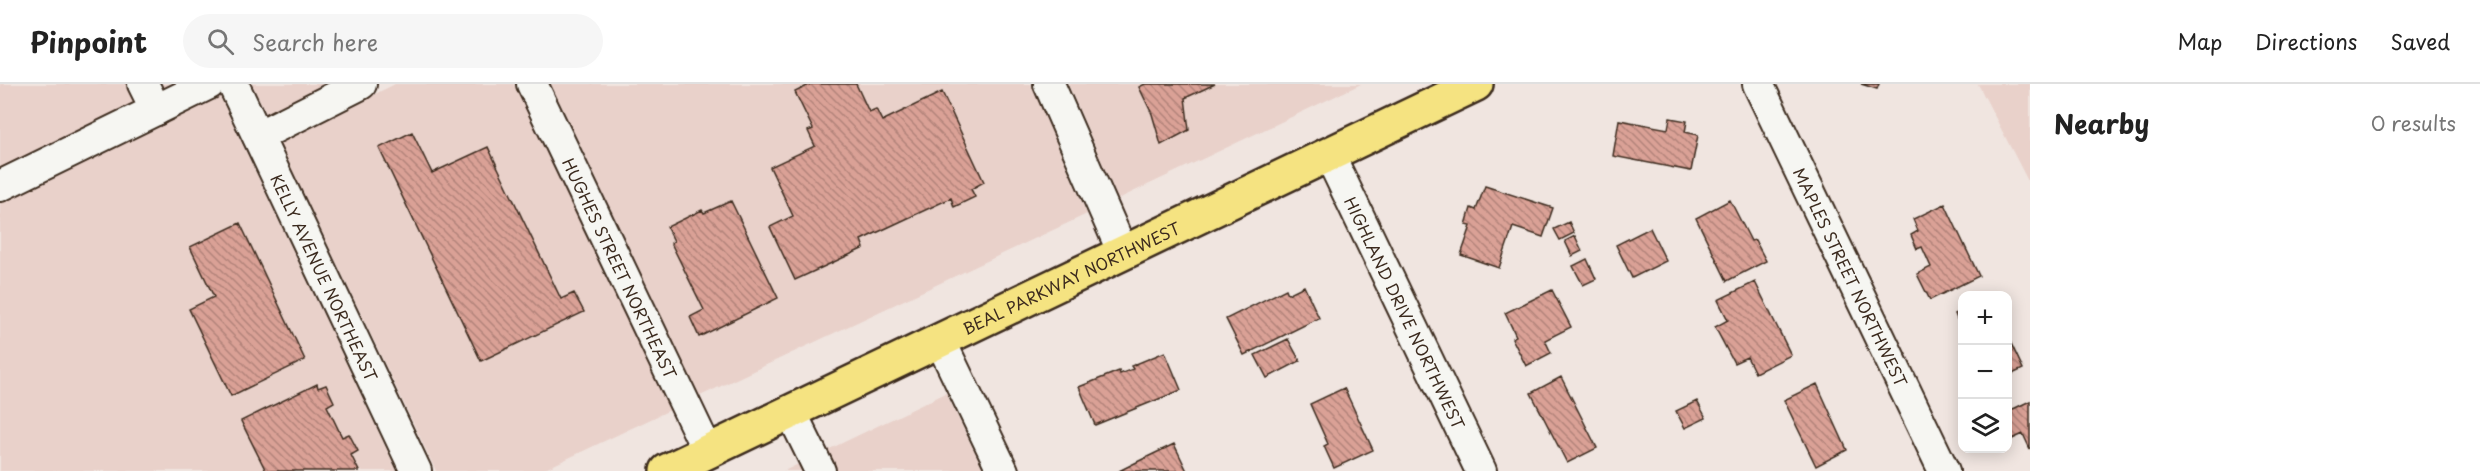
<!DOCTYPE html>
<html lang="en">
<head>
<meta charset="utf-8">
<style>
	:root { --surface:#fff; --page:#f6f6f6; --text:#222; --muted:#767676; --line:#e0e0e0 }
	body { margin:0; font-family:"Playpen Sans",sans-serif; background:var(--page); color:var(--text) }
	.controls { position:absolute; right:18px; bottom:18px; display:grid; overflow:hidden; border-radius:12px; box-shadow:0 3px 15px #0003 }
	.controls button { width:54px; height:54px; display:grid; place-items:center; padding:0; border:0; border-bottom:2px solid var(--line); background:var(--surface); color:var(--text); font:30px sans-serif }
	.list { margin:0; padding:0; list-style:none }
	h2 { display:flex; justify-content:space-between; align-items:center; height:78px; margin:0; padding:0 24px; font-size:26px }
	h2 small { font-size:20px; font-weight:400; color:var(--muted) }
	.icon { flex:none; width:33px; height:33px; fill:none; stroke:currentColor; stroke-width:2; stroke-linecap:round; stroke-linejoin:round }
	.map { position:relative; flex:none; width:2030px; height:387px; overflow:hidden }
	header { display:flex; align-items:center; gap:36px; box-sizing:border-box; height:84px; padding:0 30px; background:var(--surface); border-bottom:2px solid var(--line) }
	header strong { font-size:28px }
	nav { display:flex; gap:33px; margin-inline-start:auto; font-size:21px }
	.search { width:420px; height:54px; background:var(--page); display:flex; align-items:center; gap:15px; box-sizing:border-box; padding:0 21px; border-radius:33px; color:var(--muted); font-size:22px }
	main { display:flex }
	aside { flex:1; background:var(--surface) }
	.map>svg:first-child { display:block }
</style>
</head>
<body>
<header>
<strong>Pinpoint</strong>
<div class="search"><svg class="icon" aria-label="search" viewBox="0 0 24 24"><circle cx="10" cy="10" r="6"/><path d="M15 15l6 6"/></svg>Search here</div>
<nav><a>Map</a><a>Directions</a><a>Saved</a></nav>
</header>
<main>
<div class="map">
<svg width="2030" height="387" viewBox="0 0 2030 387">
	<defs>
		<pattern id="building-back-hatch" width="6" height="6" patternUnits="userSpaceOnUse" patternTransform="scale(1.5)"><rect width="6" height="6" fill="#daa196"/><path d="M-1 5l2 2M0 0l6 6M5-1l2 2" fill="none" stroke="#b2837a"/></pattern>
	</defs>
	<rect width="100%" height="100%" fill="#f0e5e0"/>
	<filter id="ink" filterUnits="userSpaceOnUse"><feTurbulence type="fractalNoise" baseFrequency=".0167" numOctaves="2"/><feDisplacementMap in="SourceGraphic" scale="12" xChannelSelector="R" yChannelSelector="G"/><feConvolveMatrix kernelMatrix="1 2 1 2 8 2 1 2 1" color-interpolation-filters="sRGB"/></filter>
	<g filter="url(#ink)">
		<!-- built -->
		<path fill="#e9d1ca" d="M 0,0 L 214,0 L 397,387 L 0,387 Z
			M 252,0 L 328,0 L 267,31 Z
			M 395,0 L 514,0 L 670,326 L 541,387 L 436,387 L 279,58 Z
			M 551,0 L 1031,0 L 1087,130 L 700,312 Z
			M 1068,0 L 1361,0 L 1118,115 Z
			M 1978,0 L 2030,0 L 2030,101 Z
			M 946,309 L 984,387 L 784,387 Z"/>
		<!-- building -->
		<path fill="url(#building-back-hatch)" stroke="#3b2a1e" stroke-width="1.5" d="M 811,0 L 856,0 L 869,28 L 876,25 L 882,37 L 942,8 L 984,98 L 971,105 L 975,113 L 954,123 L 951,114 L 861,156 L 864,164 L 795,196 L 770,143 L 793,132 L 770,83 L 815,62 L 808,47 L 813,45 L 795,8 Z
			M 1145,0 L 1215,0 L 1185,14 L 1189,46 L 1161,61 L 1152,30 L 1139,3 Z
			M 1861,0 L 1879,0 L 1877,5 Z
			M 1670,34 L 1687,37 L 1685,48 L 1698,51 L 1691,87 L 1613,72 L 1619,36 L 1668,45 Z
			M 412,48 L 432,89 L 488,63 L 561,215 L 574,209 L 584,228 L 481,277 L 379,64 Z
			M 1485,102 L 1553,124 L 1543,153 L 1513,143 L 1499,184 L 1461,171 L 1471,142 L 1466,141 L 1471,124 L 1476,126 Z
			M 1730,116 L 1751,157 L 1755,156 L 1766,177 L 1727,197 L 1696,134 Z
			M 731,117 L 778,214 L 699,253 L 690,233 L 704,226 L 671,159 L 674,157 L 667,143 L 702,126 L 704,129 Z
			M 1945,120 L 1979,192 L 1930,216 L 1917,190 L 1931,183 L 1922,163 L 1917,165 L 1911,151 L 1918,147 L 1913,135 Z
			M 1569,138 L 1574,149 L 1560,156 L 1554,145 Z
			M 240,139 L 305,276 L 231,312 L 189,225 L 214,213 L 190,163 Z
			M 1650,144 L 1666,177 L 1632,194 L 1616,161 Z
			M 1575,152 L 1582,167 L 1572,172 L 1565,157 Z
			M 1587,175 L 1596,195 L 1583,201 L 1573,182 Z
			M 1755,198 L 1791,271 L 1755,289 L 1747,273 L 1734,279 L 1715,243 L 1728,236 L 1718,216 Z
			M 1304,202 L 1319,234 L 1244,271 L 1226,235 L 1286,205 L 1288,210 Z
			M 1552,206 L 1571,243 L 1545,256 L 1551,269 L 1526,282 L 1512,254 L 1516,252 L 1505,229 Z
			M 1962,227 L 1962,247 L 1955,230 Z
			M 2008,253 L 2023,285 L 2008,292 Z
			M 1288,255 L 1300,277 L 1267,294 L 1255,271 Z
			M 1165,268 L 1181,306 L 1095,341 L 1079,303 L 1119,287 L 1120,290 L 1133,285 L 1131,282 Z
			M 1561,293 L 1597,364 L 1567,379 L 1531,309 Z
			M 317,300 L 318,304 L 326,301 L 334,318 L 327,322 L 342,353 L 349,350 L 358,367 L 351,371 L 359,387 L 266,387 L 241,337 Z
			M 1817,300 L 1847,366 L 1816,382 L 1784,316 Z
			M 1344,304 L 1373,366 L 1334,384 L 1324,362 L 1328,360 L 1310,320 Z
			M 1697,317 L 1706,334 L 1685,344 L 1676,327 Z
			M 2030,317 L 2030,365 L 2023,350 L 2008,357 L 2008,331 L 2012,329 L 2011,326 Z
			M 1174,360 L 1187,387 L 1119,387 L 1139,377 Z"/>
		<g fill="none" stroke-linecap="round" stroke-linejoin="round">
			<!-- minor casing -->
			<g stroke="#3b2a1e" stroke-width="34">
				<g id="minor">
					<path d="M 143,0 L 156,26"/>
					<path id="s1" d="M 233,0 L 416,387"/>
					<path id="s2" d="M 532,0 L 708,368"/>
					<path d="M 1049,0 L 1123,169"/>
					<path id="s3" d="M 1758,0 L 1944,387"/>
					<path d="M 258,52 L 361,0"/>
					<path id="s4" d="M 1329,70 L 1481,387"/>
					<path d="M 0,102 L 209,0"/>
					<path d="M 940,256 L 1003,387"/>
					<path d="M 791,328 L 820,387"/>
				</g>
			</g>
			<!-- major casing -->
			<g stroke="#3b2a1e" stroke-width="38">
				<g id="major">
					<path id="s5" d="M 667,387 L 1476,0"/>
				</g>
			</g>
			<!-- minor -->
			<use href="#minor" stroke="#f6f6f2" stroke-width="30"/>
			<!-- major -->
			<use href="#major" stroke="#f5e381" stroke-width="33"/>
		</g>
	</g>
	<g text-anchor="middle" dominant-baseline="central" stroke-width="5" stroke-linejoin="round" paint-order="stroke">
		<!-- street labels -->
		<g font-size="16" fill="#3b2a1e" stroke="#f6f6f2">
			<text stroke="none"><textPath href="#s2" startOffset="204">HUGHES STREET NORTHEAST</textPath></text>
			<text stroke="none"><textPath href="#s1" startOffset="214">KELLY AVENUE NORTHEAST</textPath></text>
			<text stroke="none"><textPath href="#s5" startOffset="448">BEAL PARKWAY NORTHWEST</textPath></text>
			<text stroke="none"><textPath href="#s3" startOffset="214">MAPLES STREET NORTHWEST</textPath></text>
			<text stroke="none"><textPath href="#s4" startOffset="176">HIGHLAND DRIVE NORTHWEST</textPath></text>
		</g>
	</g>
</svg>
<div class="controls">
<button>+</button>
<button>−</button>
<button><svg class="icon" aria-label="layers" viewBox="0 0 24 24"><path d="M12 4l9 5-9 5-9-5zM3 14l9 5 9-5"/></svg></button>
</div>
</div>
<aside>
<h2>Nearby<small>0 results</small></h2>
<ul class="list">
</ul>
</aside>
</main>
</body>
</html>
